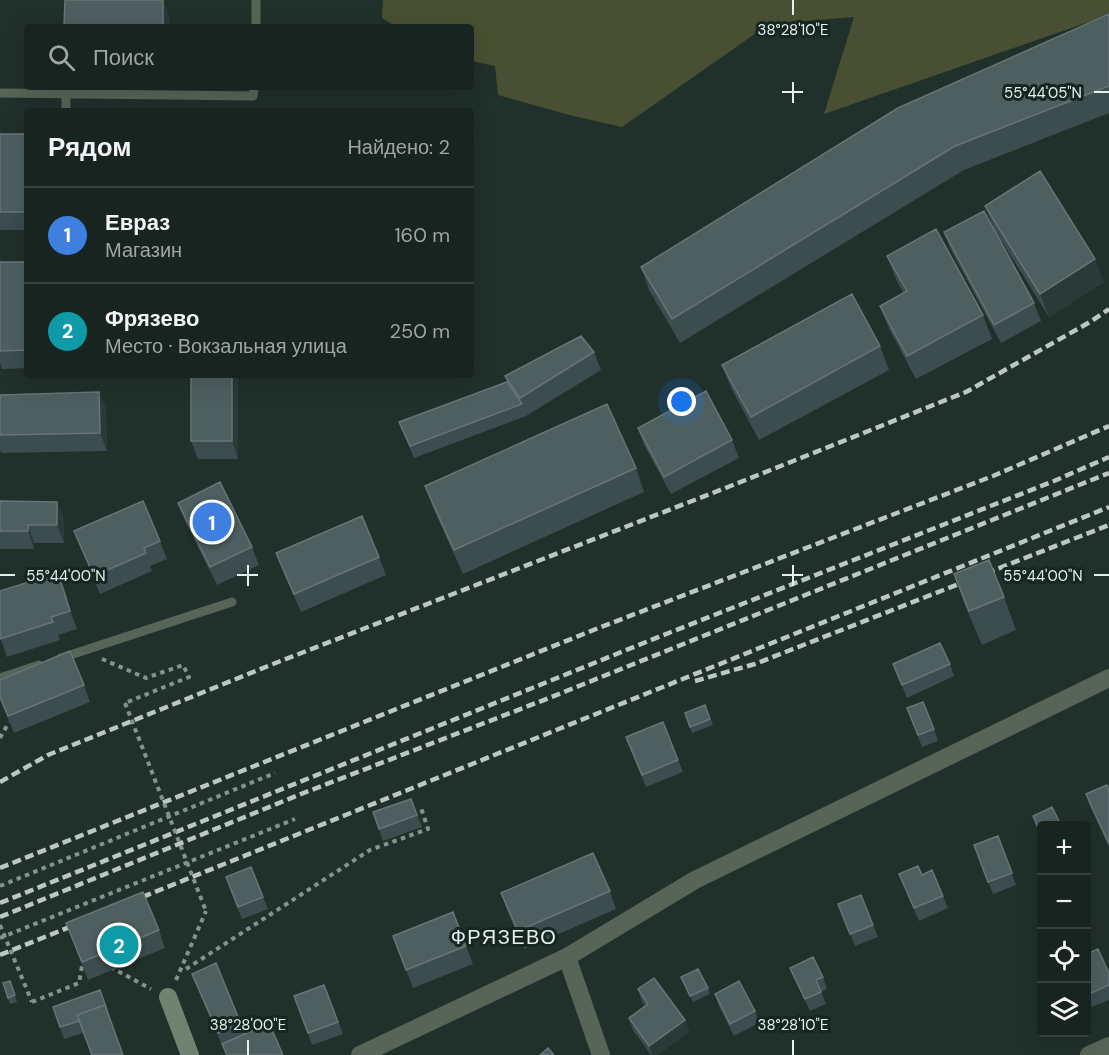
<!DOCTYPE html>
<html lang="ru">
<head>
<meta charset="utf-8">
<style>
	:root { --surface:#182420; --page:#25302d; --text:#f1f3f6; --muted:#9fa4a5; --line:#36413e; --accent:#2563eb }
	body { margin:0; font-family:"DM Sans",sans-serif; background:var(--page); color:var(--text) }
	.controls { position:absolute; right:18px; bottom:18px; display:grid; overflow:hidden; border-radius:6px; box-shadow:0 6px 24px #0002 }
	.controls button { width:54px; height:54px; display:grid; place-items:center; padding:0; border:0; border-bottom:2px solid var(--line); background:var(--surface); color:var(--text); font:30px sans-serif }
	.you { position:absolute; left:682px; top:402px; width:21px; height:21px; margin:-15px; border:4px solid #fff; border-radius:50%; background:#1a73e8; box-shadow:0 0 0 9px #1a73e833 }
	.badge { display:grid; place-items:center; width:39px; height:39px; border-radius:50%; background:var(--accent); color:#fff; font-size:20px; font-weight:700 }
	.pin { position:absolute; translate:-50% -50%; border:3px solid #fff; box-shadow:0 2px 6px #0006 }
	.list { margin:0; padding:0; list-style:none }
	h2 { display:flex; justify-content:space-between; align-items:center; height:78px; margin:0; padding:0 24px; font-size:26px }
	h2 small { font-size:20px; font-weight:400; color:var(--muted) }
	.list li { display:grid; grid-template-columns:39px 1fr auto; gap:18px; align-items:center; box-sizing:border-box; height:96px; padding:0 24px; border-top:2px solid var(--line) }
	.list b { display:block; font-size:22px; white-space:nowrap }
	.list p { margin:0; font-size:20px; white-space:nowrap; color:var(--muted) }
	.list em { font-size:20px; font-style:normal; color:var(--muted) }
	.icon { flex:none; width:33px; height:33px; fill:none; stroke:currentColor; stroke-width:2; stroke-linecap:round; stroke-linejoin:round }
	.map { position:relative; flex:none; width:1109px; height:1055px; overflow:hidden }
	.search { position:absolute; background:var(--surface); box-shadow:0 6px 24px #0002; left:24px; top:24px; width:450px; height:66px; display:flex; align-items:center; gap:15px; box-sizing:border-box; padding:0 21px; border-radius:6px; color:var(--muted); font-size:22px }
	.panel { position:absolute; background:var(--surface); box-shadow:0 6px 24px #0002; left:24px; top:108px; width:450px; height:270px; border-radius:6px }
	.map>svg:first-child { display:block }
</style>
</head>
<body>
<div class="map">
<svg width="1109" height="1055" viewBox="0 0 1109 1055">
	<rect width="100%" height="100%" fill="#20302b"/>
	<!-- green -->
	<path fill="#484f32" d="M 383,0 L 1109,0 L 1109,15 L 824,114 L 854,17 L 769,24 L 622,127 L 569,115 L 498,95 L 495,66 L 471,61 L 471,27 L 396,27 L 382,18 Z"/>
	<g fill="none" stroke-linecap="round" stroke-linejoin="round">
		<!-- path -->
		<path stroke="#85928e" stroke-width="4" stroke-dasharray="4.5 4.5" stroke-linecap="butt" d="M 102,659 L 146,678 L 183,665 L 189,677 L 125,703
			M 0,738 L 9,722
			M 0,886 L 275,773
			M 0,938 L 295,819
			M 113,965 L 114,969 L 151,989
			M 186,969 L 370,850 L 428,829 L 421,808
			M 176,980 L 206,911
			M 32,1002 L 79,983 L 82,966 L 85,964"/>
		<!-- lane -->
		<path stroke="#576458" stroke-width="9" d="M 256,27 L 256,0
			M 0,93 L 253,96 L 254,87
			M 66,111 L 66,93
			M 61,658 L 232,602
			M 0,678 L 39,665"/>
		<!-- street -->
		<path stroke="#576458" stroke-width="18" d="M 567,957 L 601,1055
			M 360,1055 L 567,957 L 695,880 L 1109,678
			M 1089,1055 L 1109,1046"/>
		<!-- secondary -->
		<path stroke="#6f8470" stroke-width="18" d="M 168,997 L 190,1055"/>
		<!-- rail -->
		<path stroke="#bcc7c4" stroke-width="4.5" stroke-dasharray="9 4.5" stroke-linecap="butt" d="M 695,681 L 755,664 L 1109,525
			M 0,782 L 48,755 L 273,664 L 728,487 L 966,392 L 1090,322 L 1109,309
			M 0,868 L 596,629 L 993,476 L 1109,426
			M 130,902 L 1109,507
			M 0,903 L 661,636 L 1054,481 L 1109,457
			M 0,917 L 301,794 L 549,698 L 1109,473
			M 0,955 L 82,922"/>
		<!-- path-bridge -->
		<path stroke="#85928e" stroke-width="4" stroke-dasharray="4.5 4.5" stroke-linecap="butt" d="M 125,703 L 206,911
			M 0,925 L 32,1002"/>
	</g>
	<!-- wall -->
	<path fill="#3c4d4f" d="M 1109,14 L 1109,113 L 964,170 L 680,343 L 649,290 L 641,267 Z
		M 0,134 L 27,136 L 27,230 L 0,230 Z
		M 985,206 L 1104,282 L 1049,317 L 994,229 Z
		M 944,232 L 1034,303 L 1041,321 L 1001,343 L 951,250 Z
		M 887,256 L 983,315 L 992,339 L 916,379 L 889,329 L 880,306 L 903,293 L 896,279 Z
		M 0,262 L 27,262 L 27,368 L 2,369 L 0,363 Z
		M 880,346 L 889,370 L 759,440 L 731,388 L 722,365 Z
		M 594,352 L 601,370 L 526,416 L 414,458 L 399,422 L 507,382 L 505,376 Z
		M 238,375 L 238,459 L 198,459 L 191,441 Z
		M 99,392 L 106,410 L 107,451 L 1,453 L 0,450 L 0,395 Z
		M 638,428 L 732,440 L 739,458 L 671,494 L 644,445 Z
		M 636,468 L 644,492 L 463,574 L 434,510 L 425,486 Z
		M 0,501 L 57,502 L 64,520 L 64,543 L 34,543 L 34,549 L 0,549 Z
		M 178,503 L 252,547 L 259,565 L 217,585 L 185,521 Z
		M 74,531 L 160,541 L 167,559 L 150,566 L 152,571 L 100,594 L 81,549 Z
		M 276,553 L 379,557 L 386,575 L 301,612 L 283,571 Z
		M 58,573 L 77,629 L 58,635 L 60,640 L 7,657 L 0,637 Z
		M 954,574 L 1004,597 L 1016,630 L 982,645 L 966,608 Z
		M 893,664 L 950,664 L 954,676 L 907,698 Z
		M 0,680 L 84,685 L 90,702 L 14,733 L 0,699 Z
		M 705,705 L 713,725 L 692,733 L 685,713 Z
		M 907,708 L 934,729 L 938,741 L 922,747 Z
		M 626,737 L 678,760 L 683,772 L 646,787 Z
		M 1109,790 L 1109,847 L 1090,806 L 1086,794 Z
		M 411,799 L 422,827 L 383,841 L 373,812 Z
		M 1033,816 L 1041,825 L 1041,837 L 1037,828 Z
		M 998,836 L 1016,885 L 993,894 L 974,845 Z
		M 899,874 L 922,875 L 943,896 L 948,908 L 919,921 Z
		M 230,889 L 263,897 L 268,909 L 242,919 Z
		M 610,891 L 616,909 L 524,949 L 507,910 L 501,893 Z
		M 838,904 L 873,925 L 878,937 L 855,946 Z
		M 66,923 L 159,930 L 165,948 L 88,980 Z
		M 393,936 L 466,946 L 473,964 L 413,988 Z
		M 1086,954 L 1109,973 L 1109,1000 L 1092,1007 L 1086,996 Z
		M 790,968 L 823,977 L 827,989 L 821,992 L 826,1004 L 810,1011 L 795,980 Z
		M 192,974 L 241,1024 L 245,1033 L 283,1055 L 226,1055 Z
		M 681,977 L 708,988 L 710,994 L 693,1002 Z
		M 10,981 L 17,1002 L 10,1004 L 3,983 Z
		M 324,985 L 343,1034 L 312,1045 L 294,996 Z
		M 638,989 L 685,1020 L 689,1032 L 657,1055 L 651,1055 L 633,1030 L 629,1018 L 645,1006 L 642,1002 Z
		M 100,990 L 83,1033 L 64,1039 L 53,1007 Z
		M 715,994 L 755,1011 L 759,1023 L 734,1036 L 719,1006 Z"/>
	<!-- shaded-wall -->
	<path fill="#293a39" d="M 163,0 L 170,17 L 170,27 L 163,27 Z
		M 1095,259 L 1104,282 L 1049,317 L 1040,294 Z
		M 232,375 L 238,375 L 238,459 L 232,441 Z
		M 99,392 L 106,410 L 107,451 L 100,433 Z
		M 57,502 L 64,520 L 64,543 L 57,525 Z
		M 28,525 L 34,543 L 34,549 L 28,531 Z
		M 58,573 L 65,590 L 77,629 L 70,611 Z
		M 685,1020 L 689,1032 L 657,1055 L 652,1055 L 649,1046 Z"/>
	<!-- building -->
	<path fill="#4e5f60" stroke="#667576" stroke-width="1.5" d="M 65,0 L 163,0 L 163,27 L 64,27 Z
		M 1109,14 L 1109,86 L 955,146 L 672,319 L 641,267 L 898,108 Z
		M 0,134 L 26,134 L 27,212 L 0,212 Z
		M 1040,171 L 1095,259 L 1040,294 L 985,206 Z
		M 984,211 L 1034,303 L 994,325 L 944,232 Z
		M 936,229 L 983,315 L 907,356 L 880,306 L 907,291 L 887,256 Z
		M 0,262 L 27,262 L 27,350 L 0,351 Z
		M 852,294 L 880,346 L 751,417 L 722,365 Z
		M 581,336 L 594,352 L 520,398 L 505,376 Z
		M 191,375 L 232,375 L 232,441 L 191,441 Z
		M 507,382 L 522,404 L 410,446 L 399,422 Z
		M 706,391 L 732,440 L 664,477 L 638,428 Z
		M 99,392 L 100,433 L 0,435 L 0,395 Z
		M 607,404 L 636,468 L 454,550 L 425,486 Z
		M 220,482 L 252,547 L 210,567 L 178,503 Z
		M 0,501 L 57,502 L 57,525 L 28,525 L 28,531 L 0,531 Z
		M 143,501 L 160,541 L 144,548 L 146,553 L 94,576 L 74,531 Z
		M 362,516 L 379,557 L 294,594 L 276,553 Z
		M 989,560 L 1004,597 L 969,611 L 954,574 Z
		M 58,573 L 70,611 L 51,617 L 53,622 L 0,639 L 0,591 Z
		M 940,643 L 950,664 L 902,685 L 893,664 Z
		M 70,651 L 84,685 L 8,716 L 0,697 L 0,680 Z
		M 923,702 L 934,729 L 918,735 L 907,708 Z
		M 705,705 L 710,719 L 690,727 L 685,713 Z
		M 663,722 L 678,760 L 642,775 L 626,737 Z
		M 1107,785 L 1109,790 L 1109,844 L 1086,794 Z
		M 411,799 L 417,815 L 379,829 L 373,812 Z
		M 1052,807 L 1061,825 L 1041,825 L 1041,834 L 1033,816 Z
		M 998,836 L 1012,873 L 988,882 L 974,845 Z
		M 593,853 L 610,891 L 518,931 L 501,893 Z
		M 918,866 L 922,875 L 932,870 L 943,896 L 914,908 L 899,874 Z
		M 251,867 L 263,897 L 238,907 L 226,877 Z
		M 143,892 L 159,930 L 82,962 L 66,923 Z
		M 861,895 L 873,925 L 850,934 L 838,904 Z
		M 453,912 L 466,946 L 406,970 L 393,936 Z
		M 1098,949 L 1109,973 L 1109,985 L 1087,995 L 1086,993 L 1086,954 Z
		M 813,957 L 823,977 L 816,980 L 821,992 L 805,999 L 790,968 Z
		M 216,963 L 241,1024 L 218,1033 L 192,974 Z
		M 698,969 L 708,988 L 690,996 L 681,977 Z
		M 654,978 L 685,1020 L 649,1046 L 629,1018 L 648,1004 L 638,989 Z
		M 10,981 L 15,995 L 8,998 L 3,983 Z
		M 739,981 L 755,1011 L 730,1024 L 715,994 Z
		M 324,985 L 338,1022 L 308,1033 L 294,996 Z
		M 100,990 L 107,1010 L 105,1005 L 77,1015 L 79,1021 L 60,1027 L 53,1007 Z
		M 105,1005 L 123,1055 L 92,1055 L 77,1015 Z
		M 269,1023 L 283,1055 L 227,1055 L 222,1044 Z
		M 548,1048 L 554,1055 L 540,1055 Z"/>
	<!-- ticks -->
	<path fill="none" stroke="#e5efec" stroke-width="2" d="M 793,0 L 793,15M 793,82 L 793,103M 782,92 L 803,92M 1094,92 L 1109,92M 248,565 L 248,586M 793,565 L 793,586M 0,575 L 15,575M 237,575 L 258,575M 782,575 L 803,575M 1094,575 L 1109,575M 248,1040 L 248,1055M 793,1040 L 793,1055"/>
	<g text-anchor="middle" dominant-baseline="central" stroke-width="6" stroke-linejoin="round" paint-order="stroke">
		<!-- quarter labels -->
		<g font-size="20" letter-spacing="1.5" fill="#e5efec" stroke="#162622">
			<text x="504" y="937">ФРЯЗЕВО</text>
		</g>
	</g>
	<g font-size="15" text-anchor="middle" fill="#e5efec" stroke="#162622" stroke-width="6" stroke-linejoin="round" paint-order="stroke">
		<text x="793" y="35">38°28'10"E</text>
		<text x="1043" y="98">55°44'05"N</text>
		<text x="66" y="581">55°44'00"N</text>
		<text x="1043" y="581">55°44'00"N</text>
		<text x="248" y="1030">38°28'00"E</text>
		<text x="793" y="1030">38°28'10"E</text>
	</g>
</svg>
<div class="controls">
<button>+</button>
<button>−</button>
<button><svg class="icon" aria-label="locate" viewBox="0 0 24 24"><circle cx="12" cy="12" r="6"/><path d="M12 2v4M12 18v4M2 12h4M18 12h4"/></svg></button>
<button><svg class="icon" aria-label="layers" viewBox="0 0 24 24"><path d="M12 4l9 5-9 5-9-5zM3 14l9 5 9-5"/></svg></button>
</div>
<div class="you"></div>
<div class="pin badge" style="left:212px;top:522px;background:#3f7fe0">1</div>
<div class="pin badge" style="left:119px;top:945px;background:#0f9aa8">2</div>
<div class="search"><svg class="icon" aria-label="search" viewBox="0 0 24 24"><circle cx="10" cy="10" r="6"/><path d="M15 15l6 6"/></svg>Поиск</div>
<section class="panel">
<h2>Рядом<small>Найдено: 2</small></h2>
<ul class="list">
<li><span class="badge" style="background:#3f7fe0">1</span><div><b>Евраз</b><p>Магазин</p></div><em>160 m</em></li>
<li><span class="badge" style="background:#0f9aa8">2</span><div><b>Фрязево</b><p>Место · Вокзальная улица</p></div><em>250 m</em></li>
</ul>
</section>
</div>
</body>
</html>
